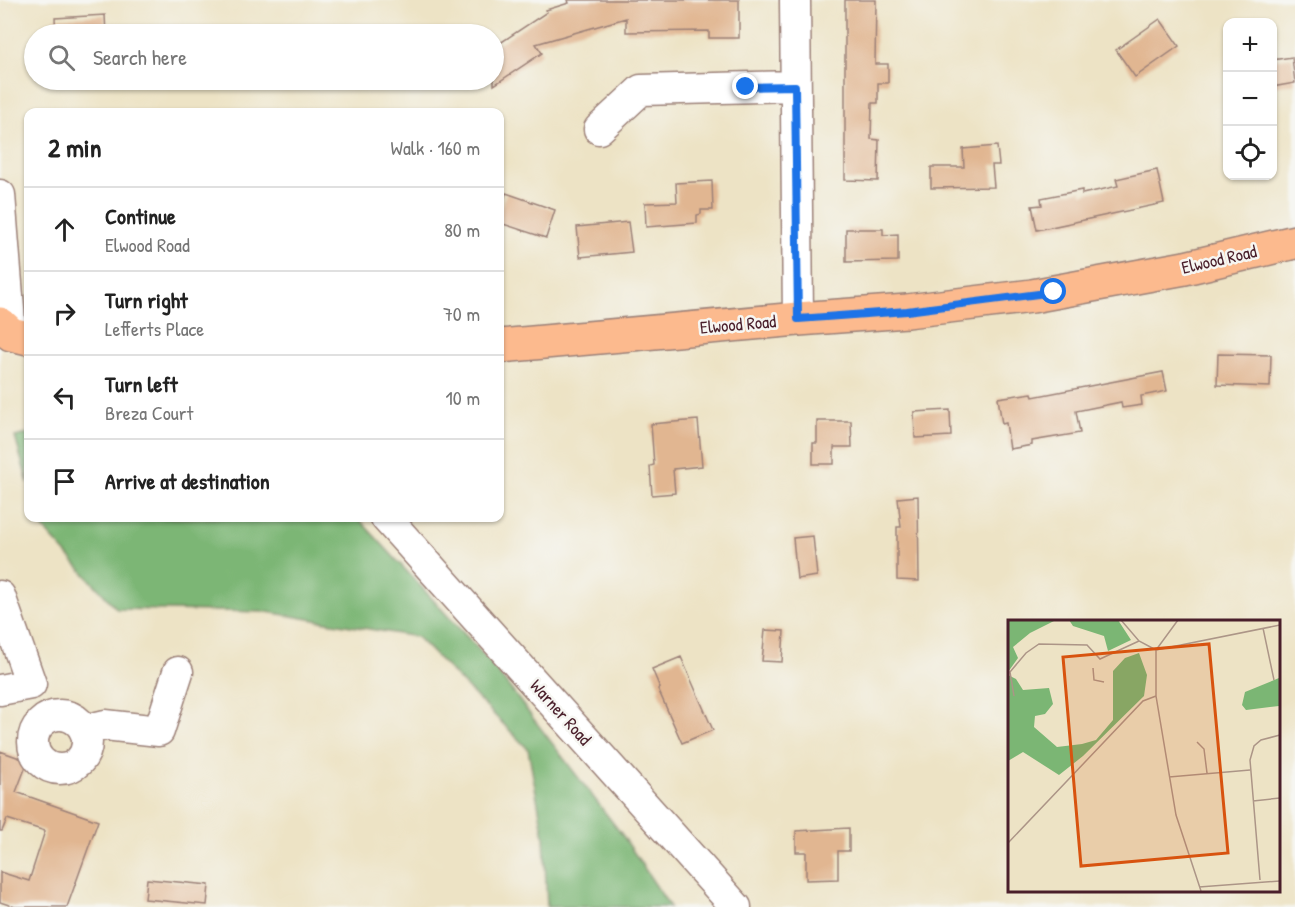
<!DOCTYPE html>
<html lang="en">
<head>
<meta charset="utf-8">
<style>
	:root { --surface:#fff; --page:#f2f2f2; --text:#222; --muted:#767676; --line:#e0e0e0 }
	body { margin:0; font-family:"Patrick Hand",sans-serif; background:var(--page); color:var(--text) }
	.controls { position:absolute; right:18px; top:18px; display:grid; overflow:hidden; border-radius:12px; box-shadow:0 2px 4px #0004 }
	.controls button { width:54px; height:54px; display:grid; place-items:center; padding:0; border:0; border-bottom:2px solid var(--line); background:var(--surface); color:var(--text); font:30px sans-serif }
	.stop { position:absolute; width:18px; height:18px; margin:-14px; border:4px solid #1a73e8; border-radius:50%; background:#fff }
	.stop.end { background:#1a73e8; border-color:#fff; box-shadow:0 2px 6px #0008 }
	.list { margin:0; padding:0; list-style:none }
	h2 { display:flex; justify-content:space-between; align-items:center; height:78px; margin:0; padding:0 24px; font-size:26px }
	h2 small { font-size:20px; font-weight:400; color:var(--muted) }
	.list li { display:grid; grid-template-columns:39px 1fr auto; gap:18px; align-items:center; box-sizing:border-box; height:84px; padding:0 24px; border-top:2px solid var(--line) }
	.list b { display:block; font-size:22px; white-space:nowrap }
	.list p { margin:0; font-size:20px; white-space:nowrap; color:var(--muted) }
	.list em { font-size:20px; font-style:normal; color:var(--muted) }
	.icon { flex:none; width:33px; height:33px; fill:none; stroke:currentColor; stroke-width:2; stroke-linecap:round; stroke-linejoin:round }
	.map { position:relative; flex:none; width:1295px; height:907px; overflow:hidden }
	.search { position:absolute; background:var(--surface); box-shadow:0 2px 4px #0004; left:24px; top:24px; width:480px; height:66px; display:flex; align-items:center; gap:15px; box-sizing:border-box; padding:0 21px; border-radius:33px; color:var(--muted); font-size:22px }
	.panel { position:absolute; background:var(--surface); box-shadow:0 2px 4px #0004; left:24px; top:108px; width:480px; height:414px; border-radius:12px }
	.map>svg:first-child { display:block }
</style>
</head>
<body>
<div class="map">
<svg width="1295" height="907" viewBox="0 0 1295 907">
	<rect width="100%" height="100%" fill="#f6f6f2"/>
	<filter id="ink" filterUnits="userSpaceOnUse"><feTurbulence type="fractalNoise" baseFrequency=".0167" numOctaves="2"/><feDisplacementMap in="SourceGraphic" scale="12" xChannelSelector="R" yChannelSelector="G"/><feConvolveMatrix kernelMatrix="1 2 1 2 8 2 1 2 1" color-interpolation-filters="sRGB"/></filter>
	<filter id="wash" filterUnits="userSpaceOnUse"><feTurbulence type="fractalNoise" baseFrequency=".008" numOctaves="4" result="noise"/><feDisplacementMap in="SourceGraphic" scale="24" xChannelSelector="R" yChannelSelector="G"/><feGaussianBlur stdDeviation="1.35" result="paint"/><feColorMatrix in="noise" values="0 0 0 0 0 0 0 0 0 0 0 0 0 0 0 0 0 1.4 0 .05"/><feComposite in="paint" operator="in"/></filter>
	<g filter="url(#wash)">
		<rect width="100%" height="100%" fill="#ede3c5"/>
		<!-- forest -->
		<path fill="#7bb674" stroke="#626a50" stroke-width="1.5" d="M 28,434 L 28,483 L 15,437 Z
			M 39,518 L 358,518 L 490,662 L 623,836 L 670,907 L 547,907 L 544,836 L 528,749 L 417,637 L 267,612 L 117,609 L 41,526 Z"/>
		<g id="blocks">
			<!-- building -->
			<path fill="#e1b691" d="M 568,0 L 739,0 L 739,38 L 709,38 L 709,31 L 626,32 L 626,18 L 536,44 L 542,53 L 494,85 L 494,47 L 547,12 L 546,10 L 569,3 Z
				M 845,0 L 876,0 L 875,64 L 888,64 L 888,83 L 878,83 L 878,103 L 872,103 L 871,139 L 879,140 L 878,181 L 845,180 Z
				M 105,15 L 106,34 L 56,34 L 55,18 Z
				M 1160,19 L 1179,46 L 1135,77 L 1116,50 Z
				M 1292,57 L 1295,83 L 1272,87 L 1272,60 Z
				M 997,146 L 999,165 L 992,165 L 994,187 L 931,188 L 931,167 L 964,167 L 963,149 Z
				M 1157,170 L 1164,203 L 1037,230 L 1032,206 L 1042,205 L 1041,198 L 1082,190 L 1082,194 L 1118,186 L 1116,179 Z
				M 712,181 L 713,210 L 701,210 L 701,214 L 697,215 L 697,223 L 646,227 L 645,203 L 677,202 L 676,183 Z
				M 506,193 L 555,210 L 546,238 L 500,223 L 500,212 Z
				M 628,222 L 632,252 L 580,257 L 577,227 Z
				M 846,229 L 883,229 L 883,235 L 898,234 L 898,261 L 846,262 Z
				M 1218,354 L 1271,355 L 1270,387 L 1217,385 Z
				M 1163,372 L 1167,391 L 1141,396 L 1142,405 L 1122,408 L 1121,402 L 1076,411 L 1080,433 L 1032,441 L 1032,445 L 1010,449 L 1006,423 L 1002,424 L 998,398 L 1032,393 L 1033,397 Z
				M 950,410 L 951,436 L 915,438 L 914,412 Z
				M 698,420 L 702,466 L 673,469 L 675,493 L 652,495 L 650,466 L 654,465 L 651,424 Z
				M 817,421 L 851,421 L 852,447 L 834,447 L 834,464 L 813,464 L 813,443 L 817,443 Z
				M 918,496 L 919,581 L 897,580 L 897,527 L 901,527 L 898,498 Z
				M 813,536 L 817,576 L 797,579 L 793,538 Z
				M 765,630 L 784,631 L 782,662 L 762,661 Z
				M 681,657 L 713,730 L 682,743 L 658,689 L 660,688 L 652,669 Z
				M 0,751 L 28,761 L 16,792 L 98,821 L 67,907 L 15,907 L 0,902 L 0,872 L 29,881 L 45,831 L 7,819 L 2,831 L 0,831 Z
				M 849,828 L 849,851 L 838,851 L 838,879 L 806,880 L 806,852 L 796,852 L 796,831 Z
				M 147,879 L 209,885 L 207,905 L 145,899 Z"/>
		</g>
	</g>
	<g filter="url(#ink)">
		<use href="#blocks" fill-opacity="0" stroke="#9c8178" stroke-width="1.5"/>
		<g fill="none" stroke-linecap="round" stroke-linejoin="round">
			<!-- minor casing -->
			<g stroke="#9c8178" stroke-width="33">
				<path id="minor" d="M 795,0 L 798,319
					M 599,129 L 641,90 L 795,86
					M 0,195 L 11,334
					M 386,518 L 736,907
					M 0,596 L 31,684 L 0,690
					M33 742a27 27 0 1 1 54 0a27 27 0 1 1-54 0Z
					M 84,730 L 105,725 L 159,731 L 178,672"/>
			</g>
			<!-- major casing -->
			<g stroke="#9c8178" stroke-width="36">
				<path id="major" d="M 0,324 L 11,334 L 28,338
					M 500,346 L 798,319 L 907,311 L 1032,296 L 1185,268 L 1295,242"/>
			</g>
			<!-- minor -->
			<use href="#minor" stroke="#fff" stroke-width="30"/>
			<!-- major -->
			<use href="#major" stroke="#fcba8e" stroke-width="33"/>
		</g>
	</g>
	<g fill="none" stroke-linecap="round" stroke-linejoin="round" filter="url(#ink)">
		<!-- route -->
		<path stroke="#1a73e8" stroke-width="8" d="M 746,87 L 795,86 L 798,319 L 907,311 L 1054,292"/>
	</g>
	<g text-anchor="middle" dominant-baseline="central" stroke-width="5" stroke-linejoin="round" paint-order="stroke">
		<!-- street labels -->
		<g font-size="18" fill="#4a1f2b" stroke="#f6f6f2">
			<text transform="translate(1219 259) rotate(-13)">Elwood Road</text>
			<text transform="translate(738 324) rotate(-5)">Elwood Road</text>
			<text transform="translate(561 712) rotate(48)">Warner Road</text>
		</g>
	</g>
	<!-- overview -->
	<g transform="translate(1008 620)">
		<rect width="272" height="272" fill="#ede3c5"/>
		<path d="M 0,0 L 48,0 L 22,13 L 5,27 L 10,38 L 0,52 ZM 61,0 L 110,0 L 123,20 L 100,31 L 96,16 L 65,6 ZM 131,33 L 139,55 L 136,76 L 75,136 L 51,155 L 15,132 L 0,141 L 0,55 L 8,59 L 15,70 L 41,68 L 45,84 L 37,94 L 27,96 L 26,107 L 49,127 L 74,124 L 88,120 L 105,100 L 105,51 L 117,38 ZM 271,58 L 271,86 L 238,90 L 234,85 L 237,72 Z" fill="#7bb674"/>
		<path fill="none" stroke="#ac9587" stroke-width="1.5" d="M 113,0 L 131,21 L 148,30M 170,0 L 148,30 L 148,76 L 168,195 L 193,271M 255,8 L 266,60M 148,30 L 272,5M 85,48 L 86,60 L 96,62M 6,76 L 2,52 L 18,33 L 31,24 L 79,25 L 92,39 L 131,21M 189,122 L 196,129 L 199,153M 161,157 L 242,150M 245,181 L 272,178M 0,223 L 135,81 L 148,76M 252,260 L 242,140 L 246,126 L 253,120 L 272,115M 191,267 L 272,261"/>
		<path fill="#d8530f" fill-opacity="0.15" stroke="#d8530f" stroke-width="3" d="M 201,24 L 220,233 L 73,246 L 55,37 Z"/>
		<rect width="272" height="272" fill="none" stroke="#4a1f2b" stroke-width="3"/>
	</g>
</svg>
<div class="controls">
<button>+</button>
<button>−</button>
<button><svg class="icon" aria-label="locate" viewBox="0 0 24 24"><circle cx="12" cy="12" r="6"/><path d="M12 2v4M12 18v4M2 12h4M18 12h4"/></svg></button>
</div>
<div class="stop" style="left:1054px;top:292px"></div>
<div class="stop end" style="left:746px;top:87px"></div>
<div class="search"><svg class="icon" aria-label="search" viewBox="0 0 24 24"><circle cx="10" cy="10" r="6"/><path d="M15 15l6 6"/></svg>Search here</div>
<section class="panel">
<h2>2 min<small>Walk · 160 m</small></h2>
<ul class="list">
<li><svg class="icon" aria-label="ahead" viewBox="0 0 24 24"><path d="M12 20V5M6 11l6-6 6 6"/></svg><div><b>Continue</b><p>Elwood Road</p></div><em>80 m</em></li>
<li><svg class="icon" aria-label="right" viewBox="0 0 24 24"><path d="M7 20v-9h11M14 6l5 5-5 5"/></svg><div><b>Turn right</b><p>Lefferts Place</p></div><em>70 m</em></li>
<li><svg class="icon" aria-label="left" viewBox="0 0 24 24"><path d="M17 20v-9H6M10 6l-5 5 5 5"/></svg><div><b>Turn left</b><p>Breza Court</p></div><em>10 m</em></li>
<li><svg class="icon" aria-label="arrive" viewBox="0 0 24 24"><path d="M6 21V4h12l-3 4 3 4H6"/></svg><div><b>Arrive at destination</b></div></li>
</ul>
</section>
</div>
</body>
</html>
